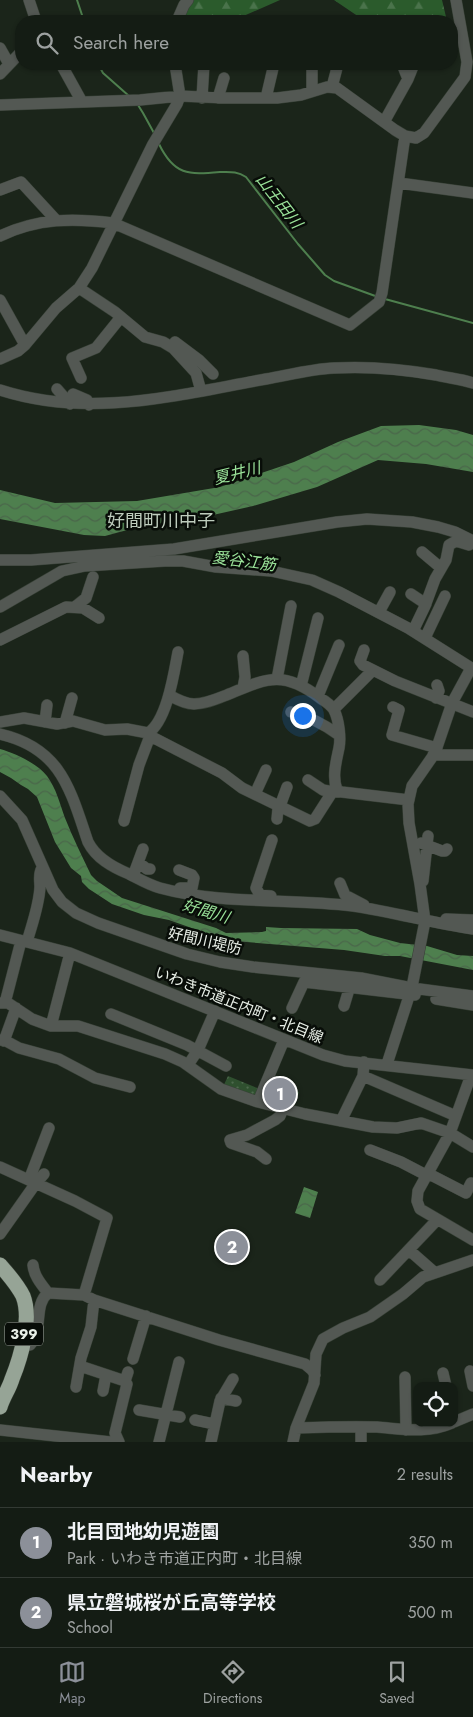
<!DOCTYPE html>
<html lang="en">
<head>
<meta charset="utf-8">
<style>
	:root { --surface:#141c14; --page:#1d251d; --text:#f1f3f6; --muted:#9da1a0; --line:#333a34; --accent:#8c9099 }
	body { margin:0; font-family:Jost,"Noto Sans JP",sans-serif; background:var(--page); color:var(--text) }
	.controls { position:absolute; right:15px; bottom:15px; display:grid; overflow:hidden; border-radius:10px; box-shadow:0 1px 4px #0004 }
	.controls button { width:45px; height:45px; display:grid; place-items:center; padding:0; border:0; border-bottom:1px solid var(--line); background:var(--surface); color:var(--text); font:25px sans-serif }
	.you { position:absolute; left:302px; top:715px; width:18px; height:18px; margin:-12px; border:4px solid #fff; border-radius:50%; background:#1a73e8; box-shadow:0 0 0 8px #1a73e833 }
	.badge { display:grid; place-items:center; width:32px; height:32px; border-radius:50%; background:var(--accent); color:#fff; font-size:16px; font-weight:700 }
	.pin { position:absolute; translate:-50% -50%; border:2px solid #fff; box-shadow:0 1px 5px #0006 }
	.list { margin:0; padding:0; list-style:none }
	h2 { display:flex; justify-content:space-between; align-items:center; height:65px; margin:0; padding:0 20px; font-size:21px }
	h2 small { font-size:16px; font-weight:400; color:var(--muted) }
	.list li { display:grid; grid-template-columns:32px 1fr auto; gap:15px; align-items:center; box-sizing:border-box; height:70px; padding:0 20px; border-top:1px solid var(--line) }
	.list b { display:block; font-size:19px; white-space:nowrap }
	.list p { margin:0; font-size:16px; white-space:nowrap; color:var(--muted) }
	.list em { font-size:16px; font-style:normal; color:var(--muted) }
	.icon { flex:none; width:28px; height:28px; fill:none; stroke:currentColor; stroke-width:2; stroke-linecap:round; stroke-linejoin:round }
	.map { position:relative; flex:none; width:473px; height:1442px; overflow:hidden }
	.search { position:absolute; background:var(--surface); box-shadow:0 1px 4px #0004; left:15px; right:15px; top:15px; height:55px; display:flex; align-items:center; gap:12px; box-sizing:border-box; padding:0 18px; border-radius:20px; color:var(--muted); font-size:19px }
	.sheet { height:205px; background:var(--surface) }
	nav { display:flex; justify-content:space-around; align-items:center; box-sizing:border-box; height:70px; border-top:1px solid var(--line); background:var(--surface); font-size:14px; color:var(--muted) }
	nav a { display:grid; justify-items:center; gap:2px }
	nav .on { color:var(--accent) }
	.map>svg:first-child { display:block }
</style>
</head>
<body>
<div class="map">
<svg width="473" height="1442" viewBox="0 0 473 1442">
	<defs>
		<pattern id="forest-firs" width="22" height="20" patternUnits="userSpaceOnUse" patternTransform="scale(1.25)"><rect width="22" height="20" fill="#2b5b2c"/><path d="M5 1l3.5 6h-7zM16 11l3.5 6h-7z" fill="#4a734b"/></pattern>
		<pattern id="park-dots" width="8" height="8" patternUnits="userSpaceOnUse" patternTransform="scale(1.25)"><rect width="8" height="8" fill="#2f502f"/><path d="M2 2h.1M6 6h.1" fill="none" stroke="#4d6a4d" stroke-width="1.8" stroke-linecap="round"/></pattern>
		<pattern id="water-waves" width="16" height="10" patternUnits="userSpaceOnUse" patternTransform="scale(1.25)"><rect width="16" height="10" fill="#4e7f4e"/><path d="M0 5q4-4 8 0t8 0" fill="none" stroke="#4a664a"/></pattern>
	</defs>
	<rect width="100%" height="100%" fill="#1b251a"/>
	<!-- forest -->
	<path fill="url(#forest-firs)" d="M 182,0 L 280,0 L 232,21 L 176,21 L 176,10 Z
		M 334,0 L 442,0 L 447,21 L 414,21 L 411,19 L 406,21 L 365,21 Z"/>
	<!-- park -->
	<path fill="url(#park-dots)" d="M 228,1076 L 262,1090 L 258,1102 L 222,1089 Z
		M 267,1082 L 286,1088 L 287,1086 L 299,1092 L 293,1110 L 263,1103 Z"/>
	<!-- water -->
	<path fill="url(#water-waves)" d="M 419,425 L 456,430 L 473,435 L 473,472 L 426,464 L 378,460 L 317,487 L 253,506 L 204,517 L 142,526 L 105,536 L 84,535 L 0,519 L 0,490 L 55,503 L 137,501 L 220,487 L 294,462 L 338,442 L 381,426 Z
		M 0,749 C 14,753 37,763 47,776 C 56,788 60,804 65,818 C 73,838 82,856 91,875 L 97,881 L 122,898 L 216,928 L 226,933 L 262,932 L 266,931 L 266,927 L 281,928 L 357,929 L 370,935 L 400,943 L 427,946 L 457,955 L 473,956 L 473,970 L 400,956 L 385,956 L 344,950 L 234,941 L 217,937 L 169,920 L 144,915 L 112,904 L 89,889 L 82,882 L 81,876 L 71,868 L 55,842 L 37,797 L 28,789 L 21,785 L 11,778 L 0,772 Z
		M 304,1187 L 318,1192 L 310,1218 L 295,1213 Z"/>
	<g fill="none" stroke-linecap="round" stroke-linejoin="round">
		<!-- stream -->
		<path stroke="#4e7f4e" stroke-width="2" d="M 77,0 L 84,21
			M 98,64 L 103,73 L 129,96
			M 138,105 L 143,113 L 154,133
			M 159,144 C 174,175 188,175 220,172 C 230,172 237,171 246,177 L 298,244 L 325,275 L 334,281 L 378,297
			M 385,299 L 473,323"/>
		<!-- minor casing -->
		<g stroke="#384137" stroke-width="12">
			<path id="minor" d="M 29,0 L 36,21
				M 177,21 L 184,5 L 188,0
				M 0,48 L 9,64
				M 61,64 L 82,102
				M 402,64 L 408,79
				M 0,74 L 21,52
				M 332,87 L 338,64
				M 312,91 L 312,69
				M 202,98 L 204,64
				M 218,98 L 224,78
				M 266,98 L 274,64
				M 0,105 L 140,100 L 180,96 L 225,98 L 277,98 L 301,95 L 327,87 L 337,88 L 395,130 L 405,136 L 416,138 L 424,133 L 465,77 L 467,62 L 456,0
				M 384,122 L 408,79 L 414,64
				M 399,183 L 473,193
				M 0,190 L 21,182 L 56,220
				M 0,236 C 38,218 73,218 113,223 L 350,325 L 379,302 L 382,293 L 405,136
				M 79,288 L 115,312 L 145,337 L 163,342 L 173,348 L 196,373 L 201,391
				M 0,300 L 25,345
				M 175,342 L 199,360 L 213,374
				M 0,359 L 18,351 L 25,345 L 56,308 L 79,288 L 92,268 L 153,144 L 177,104 L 180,96 L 175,64
				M 81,378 L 72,358 L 96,348 L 121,317
				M 57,389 L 70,404
				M 0,390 C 90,419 176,395 266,379 C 289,375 311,369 334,368 C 369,366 402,369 436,375 C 448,378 461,379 473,383
				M 73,394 L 87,400 L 89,405
				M 422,552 L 441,568
				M 0,560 L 31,560 L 174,549 L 337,522 L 367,519 L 412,522 L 438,527 L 455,532 L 473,541
				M 411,594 L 426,604
				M 76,606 L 86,598 L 93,577
				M 0,607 L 62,571 L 85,566 L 165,561 L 183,561 L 216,567 L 271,571 L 312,580 L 339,592 L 408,628 L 473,669
				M 379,612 L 390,592
				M 413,631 L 425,606 L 435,579 L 446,560 L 449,545 L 456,541 L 469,545
				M 425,638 L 445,596
				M 0,640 L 66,607 L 83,608 L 99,618
				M 364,650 L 360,661 L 363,665 L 395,681 L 473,712
				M 243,656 L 245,677 L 243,688
				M 277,679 L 291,606
				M 301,686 L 318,618
				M 169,695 C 176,699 185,704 194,704 C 204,704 214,700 224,696 C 264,680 281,668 320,698 C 325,701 331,705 334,710 C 339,720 341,738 339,748 C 336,762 332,777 337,790 L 342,792 L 409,800
				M 318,696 L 339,645
				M 436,698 L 439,691 L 437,685
				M 393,707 L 399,710 L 392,735 L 437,748
				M 334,709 L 373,670
				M 291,712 C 308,716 325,725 339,735
				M 0,722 L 24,718 L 57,724 L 73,721 L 105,730 L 127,729 L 148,733 C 167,721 174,673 178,652
				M 45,722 L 47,705
				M 65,723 L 72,698
				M 148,733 L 154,738 L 222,773 L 242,788 L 310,821 L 315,819 L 331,794 L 334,792 L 339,792
				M 0,734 C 61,748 70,789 88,842 C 96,858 112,867 129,874 C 139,879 149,885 160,888 C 223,905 289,898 353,906 C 393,912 433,923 473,929
				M 433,755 L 473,755
				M 308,780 L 323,790 L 334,792
				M 255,794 L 266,770
				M 0,796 L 22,820 L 53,890 L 62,902 L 76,913 L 98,923 L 187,954 L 220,962 L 253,967 L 361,978 L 412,988 L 473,996
				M 277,819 L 278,808 L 280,806 L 287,787
				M 124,821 L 139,765 L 150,736
				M 421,843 L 442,851 L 445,851 L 447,849
				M 139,863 L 147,869 L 150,869
				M 179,870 L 192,875 L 194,878 L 192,888 L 180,888
				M 133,876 L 143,849
				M 423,881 L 428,836
				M 340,883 L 345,895 L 364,905
				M 271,896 L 260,895 L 256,888 L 272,840
				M 446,919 L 473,920
				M 0,935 L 70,953 L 323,1055 L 345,1061 L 473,1075
				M 27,942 C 32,924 39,906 40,887 C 40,880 38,874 42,868
				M 436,999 L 473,1005
				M 0,1003 L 8,1003 L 32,1019 L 51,1026 L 78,1026 L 165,1054 L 183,1062 L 221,1089 L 258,1102 L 305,1114 L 373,1127 L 397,1128 L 421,1123 L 450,1133 L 473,1147
				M 5,1003 L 21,941
				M 344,1006 L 350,986
				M 292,1008 L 304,982 L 415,995
				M 111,1014 L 187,1045 L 226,1066
				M 51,1026 L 70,953
				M 0,1040 L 6,1041 L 19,1048 L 59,1059 L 95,1078 L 130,1087
				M 4,1041 L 16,1008
				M 364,1062 L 363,1076 L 456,1116
				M 387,1064 L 412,987 L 425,921 L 420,884 L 409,823 L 408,804 L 412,786 L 435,753 L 452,703 L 471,668
				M 188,1065 L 198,1050 L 215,1011
				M 471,1075 L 450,1133 L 418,1191 L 417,1201 L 420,1209 L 473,1240
				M 258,1102 L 284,1040
				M 341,1121 L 363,1076
				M 370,1150 L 401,1162 L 426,1175 L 431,1175 L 466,1193 L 471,1183 L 473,1184
				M 266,1159 L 257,1152 L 231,1143 L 230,1140 L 247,1135 L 275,1120 L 280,1116 L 283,1109
				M 0,1167 L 75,1201 L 107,1218 L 84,1295 L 94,1300 L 219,1340 L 305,1364 L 312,1370 L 315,1375
				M 29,1180 L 49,1128
				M 0,1234 L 36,1183 L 44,1174
				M 409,1250 L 434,1272
				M 33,1265 C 34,1276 41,1284 48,1293
				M 380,1280 L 437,1220
				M 23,1344 L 30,1345 C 44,1330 33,1305 48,1293 L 84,1295
				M 133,1359 L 146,1316
				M 80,1366 L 125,1381 L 128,1372
				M 470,1371 L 473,1386
				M 443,1373 L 446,1386
				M 405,1377 L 406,1430
				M 76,1387 L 81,1358 L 91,1327 L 94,1300
				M 103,1391 L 106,1375
				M 221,1398 L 236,1401
				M 139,1410 L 180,1417
				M 195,1420 L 214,1424
				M 454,1422 L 473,1414
				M 296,1428 C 323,1427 350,1426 377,1427 C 403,1429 427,1434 452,1423
				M 0,1430 L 111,1442
				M 119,1442 L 115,1433 L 127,1384 L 125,1381
				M 159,1442 L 179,1362
				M 211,1442 L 220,1401 L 233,1379
				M 293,1442 L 296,1428 L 314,1383 L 316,1354 L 323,1339 L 343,1328 L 370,1317 L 403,1294 L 423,1277 L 473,1260
				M 361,1442 L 361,1427"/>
		</g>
		<!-- highway casing -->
		<g stroke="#384137" stroke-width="16">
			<path id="highway" d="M 0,1265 C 8,1274 17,1284 23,1296 C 32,1319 21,1357 12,1379 C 9,1389 3,1397 0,1407"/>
		</g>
		<!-- minor -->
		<use href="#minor" stroke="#535853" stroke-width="11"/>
		<!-- highway -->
		<use href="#highway" stroke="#96a496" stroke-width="15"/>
	</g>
	<g text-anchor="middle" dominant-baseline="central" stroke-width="5" stroke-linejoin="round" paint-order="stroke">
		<!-- shield labels -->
		<rect fill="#080d08" stroke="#a6aca5" stroke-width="1" x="5" y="1322.5" width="38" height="23" rx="4"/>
		<g font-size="14" font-weight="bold" fill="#e9f0e8">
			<text x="24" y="1334">399</text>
		</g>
		<!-- street labels -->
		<g font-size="15" fill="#e9f0e8" stroke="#080d08">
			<text transform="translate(205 941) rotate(13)">好間川堤防</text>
			<text transform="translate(239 1005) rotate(22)">いわき市道正内町・北目線</text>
		</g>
		<!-- water labels -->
		<g font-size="16" font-style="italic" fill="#9ae299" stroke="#080d08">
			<text transform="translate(279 201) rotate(52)">山王田川</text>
			<text transform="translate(237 473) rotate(-14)">夏井川</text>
			<text transform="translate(244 561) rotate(7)">愛谷江筋</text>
			<text transform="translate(206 911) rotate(17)">好間川</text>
		</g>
		<!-- quarter labels -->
		<g font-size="18" fill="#beccbd" stroke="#080d08">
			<text x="161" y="521">好間町川中子</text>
		</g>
	</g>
</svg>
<div class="controls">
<button><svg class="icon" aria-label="locate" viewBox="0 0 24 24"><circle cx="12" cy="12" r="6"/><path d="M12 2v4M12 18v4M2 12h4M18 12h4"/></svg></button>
</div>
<div class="you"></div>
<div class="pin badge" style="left:280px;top:1094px">1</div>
<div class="pin badge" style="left:232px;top:1247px">2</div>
<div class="search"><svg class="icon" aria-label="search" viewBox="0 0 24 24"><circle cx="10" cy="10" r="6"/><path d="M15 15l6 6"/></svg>Search here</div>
</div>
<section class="sheet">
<h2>Nearby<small>2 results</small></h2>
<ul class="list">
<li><span class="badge">1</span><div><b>北目団地幼児遊園</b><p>Park · いわき市道正内町・北目線</p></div><em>350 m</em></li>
<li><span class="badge">2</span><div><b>県立磐城桜が丘高等学校</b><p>School</p></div><em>500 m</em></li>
</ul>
</section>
<nav>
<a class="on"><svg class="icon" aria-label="map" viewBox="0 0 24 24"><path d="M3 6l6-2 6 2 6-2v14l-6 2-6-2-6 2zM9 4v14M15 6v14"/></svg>Map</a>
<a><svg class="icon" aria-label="directions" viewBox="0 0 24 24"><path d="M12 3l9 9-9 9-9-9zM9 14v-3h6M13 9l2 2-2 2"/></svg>Directions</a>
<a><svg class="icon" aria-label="saved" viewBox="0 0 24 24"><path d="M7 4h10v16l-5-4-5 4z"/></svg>Saved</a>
</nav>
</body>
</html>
